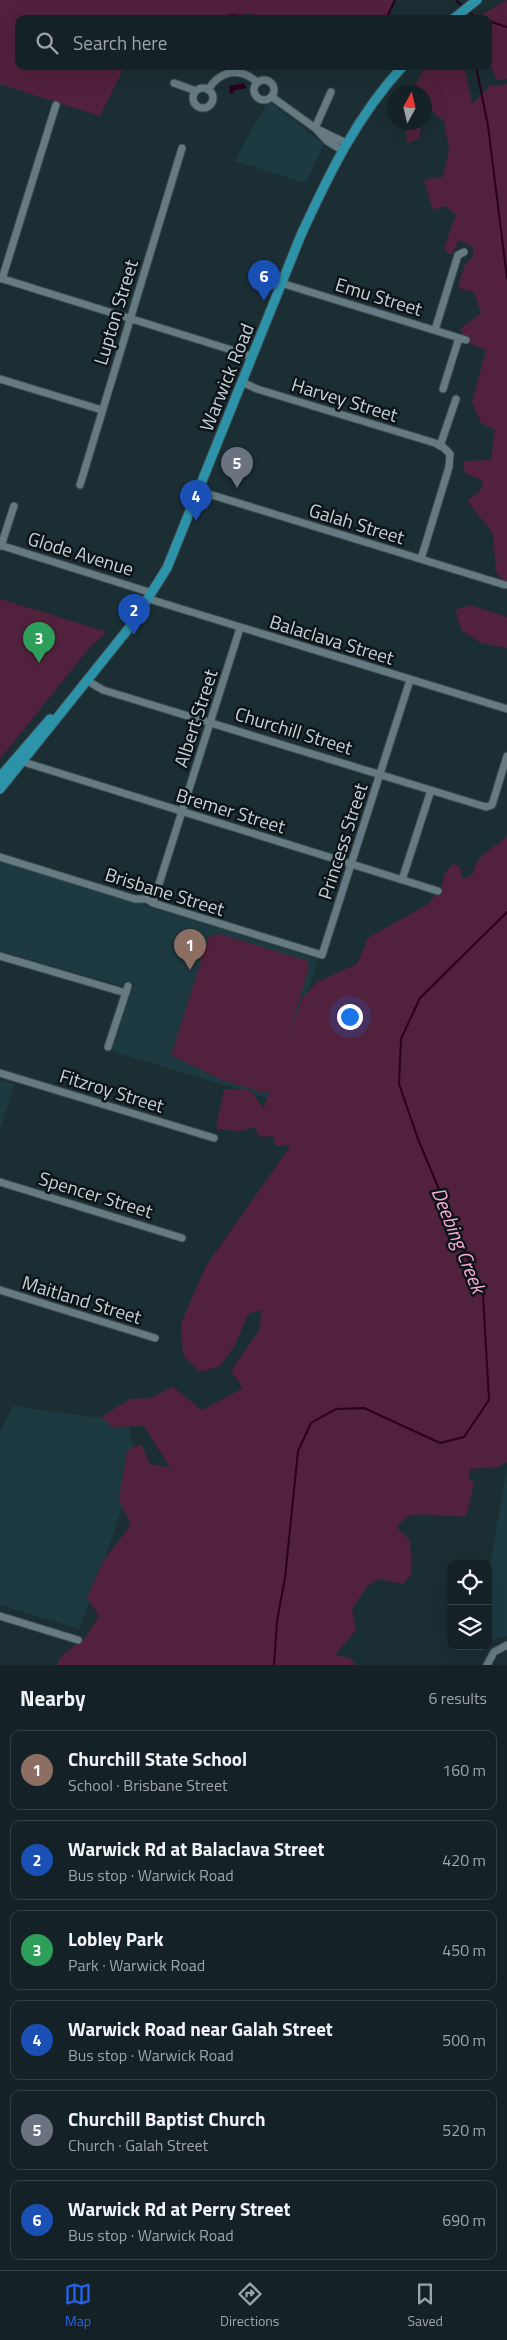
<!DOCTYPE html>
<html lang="en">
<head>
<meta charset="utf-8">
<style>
	:root { --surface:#142227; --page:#1d2a2f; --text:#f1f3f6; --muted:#9da4a7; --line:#333f44; --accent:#2563eb }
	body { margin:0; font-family:"Titillium Web",sans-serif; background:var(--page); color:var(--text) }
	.controls { position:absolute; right:15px; bottom:15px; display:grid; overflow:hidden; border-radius:10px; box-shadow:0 5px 20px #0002 }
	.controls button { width:45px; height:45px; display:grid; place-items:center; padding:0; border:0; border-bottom:1px solid var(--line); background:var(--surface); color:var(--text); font:25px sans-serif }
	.compass { position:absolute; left:387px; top:85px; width:45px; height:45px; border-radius:50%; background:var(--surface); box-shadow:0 5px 20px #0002; rotate:8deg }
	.you { position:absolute; left:349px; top:1016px; width:18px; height:18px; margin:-12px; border:4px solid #fff; border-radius:50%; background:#1a73e8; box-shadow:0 0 0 8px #1a73e833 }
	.badge { display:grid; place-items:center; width:32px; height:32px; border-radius:50%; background:var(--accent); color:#fff; font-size:16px; font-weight:700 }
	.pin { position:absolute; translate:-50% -41px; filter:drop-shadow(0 1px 2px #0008) }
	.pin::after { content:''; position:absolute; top:26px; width:18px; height:15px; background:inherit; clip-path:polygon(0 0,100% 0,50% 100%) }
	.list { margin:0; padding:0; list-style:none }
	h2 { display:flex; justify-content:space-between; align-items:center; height:65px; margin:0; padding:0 20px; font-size:21px }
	h2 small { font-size:16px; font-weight:400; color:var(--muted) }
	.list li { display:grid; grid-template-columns:32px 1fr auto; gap:15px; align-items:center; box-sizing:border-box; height:80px; margin:0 10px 10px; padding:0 10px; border:1px solid var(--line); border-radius:10px }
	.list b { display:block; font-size:19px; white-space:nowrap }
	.list p { margin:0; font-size:16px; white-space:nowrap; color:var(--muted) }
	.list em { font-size:16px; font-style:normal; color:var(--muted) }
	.icon { flex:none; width:28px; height:28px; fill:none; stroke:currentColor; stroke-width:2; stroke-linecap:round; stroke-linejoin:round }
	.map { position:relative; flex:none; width:507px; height:1665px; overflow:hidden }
	.search { position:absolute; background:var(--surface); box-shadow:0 5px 20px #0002; left:15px; right:15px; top:15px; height:55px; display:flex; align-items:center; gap:12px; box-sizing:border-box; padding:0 18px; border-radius:10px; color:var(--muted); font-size:19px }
	.sheet { height:605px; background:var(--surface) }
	nav { display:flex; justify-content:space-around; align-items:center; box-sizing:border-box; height:70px; border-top:1px solid var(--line); background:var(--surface); font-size:14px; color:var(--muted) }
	nav a { display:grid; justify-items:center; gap:2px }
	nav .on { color:var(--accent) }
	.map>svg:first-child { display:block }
</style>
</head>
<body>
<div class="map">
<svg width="507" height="1665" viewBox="0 0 507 1665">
	<rect width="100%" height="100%" fill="#1b2e34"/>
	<!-- built -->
	<path fill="#1d3941" d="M 271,103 L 324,144 L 306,183 L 234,161 L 267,104 Z
		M 0,861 L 318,959 L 273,1100 L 112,1051 L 134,984 L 124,981 L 122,986 L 0,951 Z
		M 0,1080 L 14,1084 L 1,1127 L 0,1127 Z
		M 13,1406 L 129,1422 L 133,1448 L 124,1503 L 80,1629 L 0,1605 L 0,1432 Z
		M 507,1467 L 507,1636 L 488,1640 L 488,1578 Z"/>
	<!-- green -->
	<path fill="#52213d" d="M 0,0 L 394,0 L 385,19 L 265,19 L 249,13 L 230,19 L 19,19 L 19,66 L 125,66 L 100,116 L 0,84 Z
		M 507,0 L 507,79 L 497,80 L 488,59 L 488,19 L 474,19 Z
		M 428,66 L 464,66 L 472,104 L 490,86 L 507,84 L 507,584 L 496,572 L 493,534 L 467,500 L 478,493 L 483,485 L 482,480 L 465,473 L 463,461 L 491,460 L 495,430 L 481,423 L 472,402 L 486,350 L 469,343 L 460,329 L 481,313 L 474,292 L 458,288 L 464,266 L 473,256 L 473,247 L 461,241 L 457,243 L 453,254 L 448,254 L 444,247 L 456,215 L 446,206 L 433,210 L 424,180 L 443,177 L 449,149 L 444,121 L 426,107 L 425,111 L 424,92 L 412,92 L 422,73 Z
		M 406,123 L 422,123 L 419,138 L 407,144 Z
		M 0,599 L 107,632 L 90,647 L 0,759 Z
		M 470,605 L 507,617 L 507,648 L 481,643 L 462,631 L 455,610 Z
		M 507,834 L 507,1462 L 498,1467 L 470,1469 L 468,1476 L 474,1484 L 466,1516 C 451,1518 421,1512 409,1516 C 404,1518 400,1524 396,1527 L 410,1540 L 412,1573 L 403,1584 L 379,1579 L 367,1586 L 352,1609 L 356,1630 L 335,1655 L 350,1658 L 356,1665 L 57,1665 L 61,1656 L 85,1638 L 99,1616 L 87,1598 L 103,1561 L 131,1525 L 119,1500 L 127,1450 L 141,1444 L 150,1464 L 170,1468 L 144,1426 L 112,1427 L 101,1417 L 130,1399 L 150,1398 L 173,1387 L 202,1410 L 243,1388 L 231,1371 L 260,1329 L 261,1310 L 248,1314 L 235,1345 L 220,1366 L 200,1372 L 183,1355 L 181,1323 L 206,1266 L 291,1145 L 276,1146 L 273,1136 L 259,1137 L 255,1127 L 240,1131 L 216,1129 L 224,1089 L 250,1090 L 264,1108 L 270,1090 L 265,1093 L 222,1080 L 171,1055 L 209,936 L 220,934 L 308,961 L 309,967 L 287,1040 L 302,998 L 317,982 L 357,964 L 368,938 L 428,904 L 441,888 L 445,873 L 453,864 L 460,867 L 462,878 L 466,878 L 473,874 C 477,849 498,850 507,834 Z"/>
	<!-- water -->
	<path fill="#2a001a" d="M 244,83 L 246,88 L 233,91 L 234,93 L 230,94 L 229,86 Z"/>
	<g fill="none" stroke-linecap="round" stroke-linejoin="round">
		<!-- stream -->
		<path stroke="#2a001a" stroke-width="2" d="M 456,0 L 463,7
			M 468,12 L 480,19
			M 221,19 L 231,15 L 276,19
			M 386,19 L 395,0
			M 488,21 L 507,27
			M 476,66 L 488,126 L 507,278
			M 274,1665 L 277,1621 L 285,1578 L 298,1451 L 311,1423 L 336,1409 L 364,1408 L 440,1443 L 464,1437 L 489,1400 L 483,1295 L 418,1139 L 399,1084 L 401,1039 L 420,998 L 507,912"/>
		<!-- minor casing -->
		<g stroke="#3c4b50" stroke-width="9">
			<path id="minor" d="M254 90a10 10 0 1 1 20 0a10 10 0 1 1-20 0Z
				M 174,83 L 196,91
				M193 98a10 10 0 1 1 20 0a10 10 0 1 1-20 0Z
				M 208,90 C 220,70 240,67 257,82
				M 272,97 L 315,128 L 346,143
				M 315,128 L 331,92
				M 316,129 L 327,141 L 342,150
				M 0,278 L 251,356
				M 2,279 L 56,105
				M 281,283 L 466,340
				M 435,330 L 458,255 L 464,252
				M 0,379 L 102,410
				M 242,382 L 257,389 L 435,443 L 443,447 L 450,454 L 449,467 L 421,559
				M 443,389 L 459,338
				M 440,446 L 456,399
				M 80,485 L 182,148
				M 199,491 L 505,585
				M 0,545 L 152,593
				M 1,546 L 14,506
				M 149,599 L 507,709
				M 86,680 L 103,690 L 486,807 L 492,805 L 507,756
				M 17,760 L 438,891
				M 0,857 L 135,899 L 147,899 L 153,903 L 322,955 L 410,680
				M 402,880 L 431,790
				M 153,903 L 240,628
				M 0,956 L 126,993
				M 108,1047 L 128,986
				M 0,1073 L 214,1138
				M 0,1182 L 182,1238
				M 0,1290 L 155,1338
				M 0,1616 L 78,1640
				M 487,1665 L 494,1652 L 507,1645"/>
		</g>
		<!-- major casing -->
		<g stroke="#3c4b50" stroke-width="11">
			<path id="major" d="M 453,19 L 477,0
				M 0,777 L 50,719
				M 0,789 L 129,628 L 167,568 L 301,235 C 329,174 357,116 403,66"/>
		</g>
		<!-- minor -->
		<use href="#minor" stroke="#657a81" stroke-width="7"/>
		<!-- major -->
		<use href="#major" stroke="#2d93a9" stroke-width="9"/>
	</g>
	<g text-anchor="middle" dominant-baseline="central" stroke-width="5" stroke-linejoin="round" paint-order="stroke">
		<!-- street labels -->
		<g font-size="19" fill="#c8d3d7" stroke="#0d1518">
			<text transform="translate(379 296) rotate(17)">Emu Street</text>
			<text transform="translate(115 312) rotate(-73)">Lupton Street</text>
			<text transform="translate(226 377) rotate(-68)">Warwick Road</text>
			<text transform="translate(345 399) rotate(17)">Harvey Street</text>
			<text transform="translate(357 523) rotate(17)">Galah Street</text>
			<text transform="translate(81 553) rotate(17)">Glode Avenue</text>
			<text transform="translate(332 639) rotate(17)">Balaclava Street</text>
			<text transform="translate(195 718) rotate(-72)">Albert Street</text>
			<text transform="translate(294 730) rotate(17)">Churchill Street</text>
			<text transform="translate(231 810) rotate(17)">Bremer Street</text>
			<text transform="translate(342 841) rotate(-72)">Princess Street</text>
			<text transform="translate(165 891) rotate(17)">Brisbane Street</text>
			<text transform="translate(112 1090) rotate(17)">Fitzroy Street</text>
			<text transform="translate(96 1194) rotate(17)">Spencer Street</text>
			<text transform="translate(82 1299) rotate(17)">Maitland Street</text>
		</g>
		<!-- water labels -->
		<g font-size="20" font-style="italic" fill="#faacd4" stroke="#0d1518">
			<text transform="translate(459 1240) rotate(68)">Deebing Creek</text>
		</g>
	</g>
</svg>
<div class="controls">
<button><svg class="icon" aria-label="locate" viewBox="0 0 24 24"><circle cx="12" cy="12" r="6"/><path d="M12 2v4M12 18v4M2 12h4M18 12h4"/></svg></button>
<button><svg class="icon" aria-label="layers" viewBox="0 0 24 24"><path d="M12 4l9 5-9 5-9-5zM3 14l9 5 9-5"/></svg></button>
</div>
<svg class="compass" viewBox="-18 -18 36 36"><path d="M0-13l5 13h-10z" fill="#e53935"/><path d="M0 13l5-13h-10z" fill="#9da4a7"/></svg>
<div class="you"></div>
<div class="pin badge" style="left:190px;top:970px;background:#8d6e63">1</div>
<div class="pin badge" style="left:134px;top:635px;background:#1a4fb4">2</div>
<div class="pin badge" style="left:39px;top:663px;background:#2e9e5b">3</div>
<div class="pin badge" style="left:196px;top:521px;background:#1a4fb4">4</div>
<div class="pin badge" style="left:237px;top:488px;background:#6b7280">5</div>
<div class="pin badge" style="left:264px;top:301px;background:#1a4fb4">6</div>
<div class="search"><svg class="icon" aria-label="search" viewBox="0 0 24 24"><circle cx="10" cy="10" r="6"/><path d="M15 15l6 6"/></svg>Search here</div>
</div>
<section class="sheet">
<h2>Nearby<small>6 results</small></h2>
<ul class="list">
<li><span class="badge" style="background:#8d6e63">1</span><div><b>Churchill State School</b><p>School · Brisbane Street</p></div><em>160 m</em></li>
<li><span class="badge" style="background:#1a4fb4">2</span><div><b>Warwick Rd at Balaclava Street</b><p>Bus stop · Warwick Road</p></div><em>420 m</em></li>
<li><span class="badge" style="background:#2e9e5b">3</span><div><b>Lobley Park</b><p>Park · Warwick Road</p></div><em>450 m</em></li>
<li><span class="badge" style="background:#1a4fb4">4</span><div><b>Warwick Road near Galah Street</b><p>Bus stop · Warwick Road</p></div><em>500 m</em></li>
<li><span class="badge" style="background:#6b7280">5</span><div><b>Churchill Baptist Church</b><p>Church · Galah Street</p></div><em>520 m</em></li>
<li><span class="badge" style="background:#1a4fb4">6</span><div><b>Warwick Rd at Perry Street</b><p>Bus stop · Warwick Road</p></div><em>690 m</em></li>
</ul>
</section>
<nav>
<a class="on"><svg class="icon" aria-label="map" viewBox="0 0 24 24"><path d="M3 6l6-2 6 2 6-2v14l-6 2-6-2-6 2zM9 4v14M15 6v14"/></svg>Map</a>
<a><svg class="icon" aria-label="directions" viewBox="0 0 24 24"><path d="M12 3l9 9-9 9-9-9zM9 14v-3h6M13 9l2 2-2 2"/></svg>Directions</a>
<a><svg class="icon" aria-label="saved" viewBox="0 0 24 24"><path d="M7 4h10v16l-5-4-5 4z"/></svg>Saved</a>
</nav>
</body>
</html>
